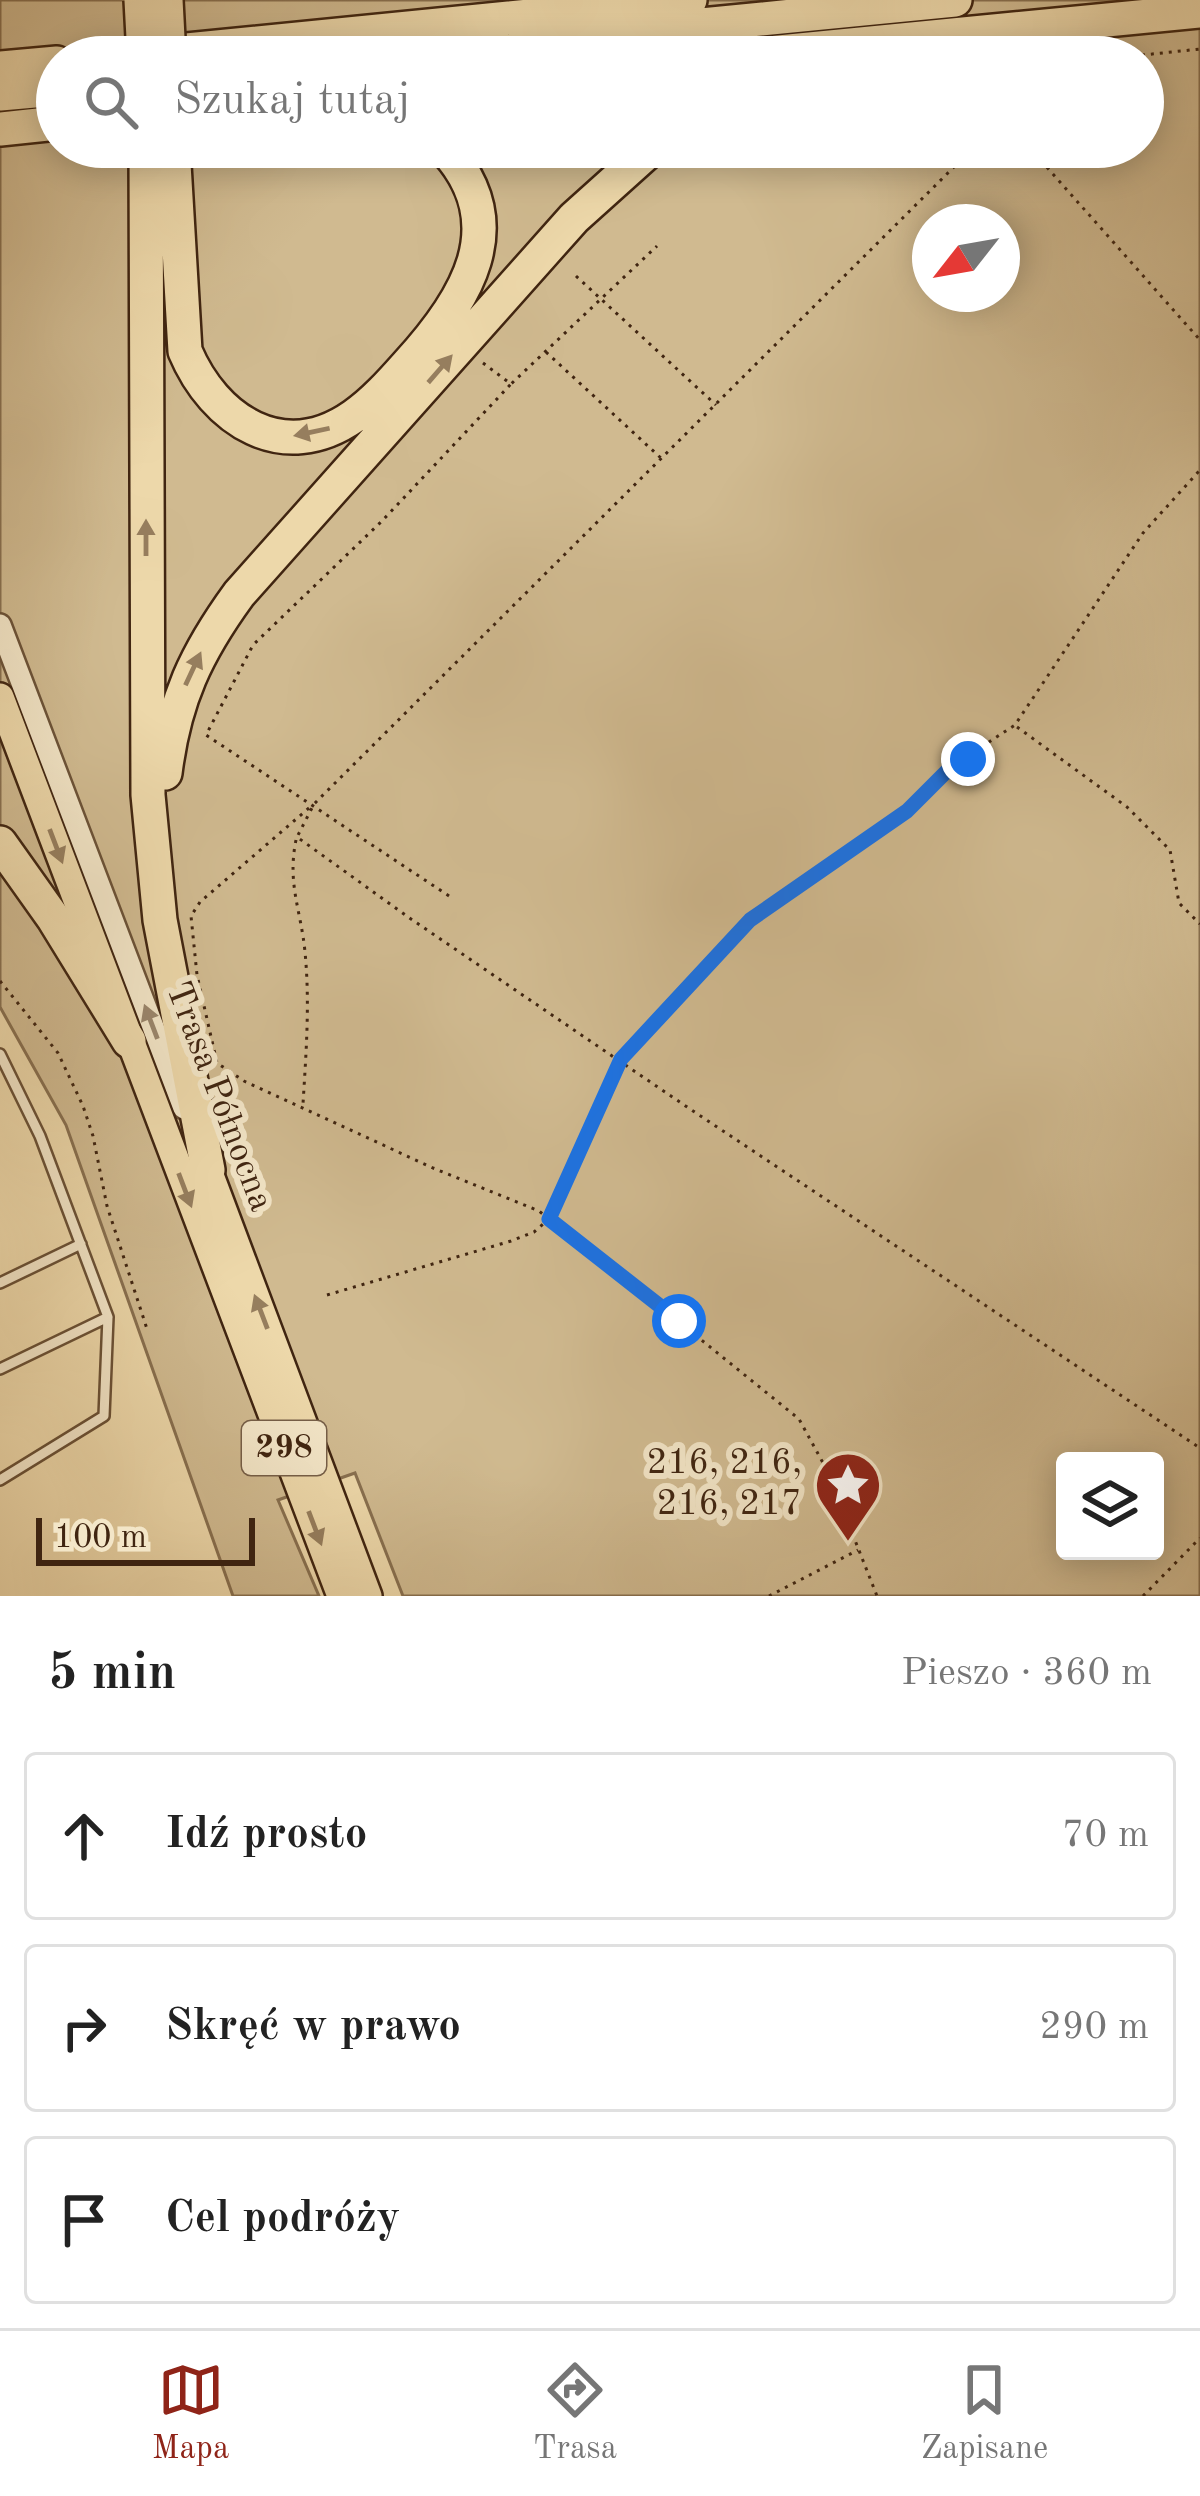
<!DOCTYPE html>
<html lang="pl">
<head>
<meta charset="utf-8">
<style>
	:root { --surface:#fff; --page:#f6f6f6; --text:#222; --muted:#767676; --line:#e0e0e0; --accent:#8f2418 }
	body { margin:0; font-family:"Old Standard TT",serif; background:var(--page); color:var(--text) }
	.controls { position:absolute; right:36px; bottom:36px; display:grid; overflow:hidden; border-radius:12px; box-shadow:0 6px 30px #0003 }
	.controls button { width:108px; height:108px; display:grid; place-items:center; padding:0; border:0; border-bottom:3px solid var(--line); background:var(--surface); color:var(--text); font:60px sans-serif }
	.compass { position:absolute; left:912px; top:204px; width:108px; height:108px; border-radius:50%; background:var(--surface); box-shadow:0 6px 30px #0003; rotate:239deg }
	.scale { position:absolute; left:36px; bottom:30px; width:219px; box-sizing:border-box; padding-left:12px; border:6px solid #402511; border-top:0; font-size:33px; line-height:42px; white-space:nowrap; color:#402511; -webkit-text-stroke:9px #f3e6c8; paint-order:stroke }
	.stop { position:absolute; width:36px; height:36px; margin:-27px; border:9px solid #1a73e8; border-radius:50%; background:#fff }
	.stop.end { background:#1a73e8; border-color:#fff; box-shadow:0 3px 12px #0008 }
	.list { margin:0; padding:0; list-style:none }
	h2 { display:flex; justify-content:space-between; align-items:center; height:156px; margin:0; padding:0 48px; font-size:51px }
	h2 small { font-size:39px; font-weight:400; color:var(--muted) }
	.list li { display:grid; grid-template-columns:78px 1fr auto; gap:36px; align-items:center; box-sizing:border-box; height:168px; margin:0 24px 24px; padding:0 24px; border:3px solid var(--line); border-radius:12px }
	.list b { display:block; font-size:45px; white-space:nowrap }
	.list em { font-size:39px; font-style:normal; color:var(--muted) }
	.icon { flex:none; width:66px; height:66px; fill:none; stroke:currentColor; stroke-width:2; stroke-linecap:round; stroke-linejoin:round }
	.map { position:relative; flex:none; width:1200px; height:1596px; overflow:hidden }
	.search { position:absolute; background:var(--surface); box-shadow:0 6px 30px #0003; left:36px; right:36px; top:36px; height:132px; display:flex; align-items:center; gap:30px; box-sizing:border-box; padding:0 42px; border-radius:66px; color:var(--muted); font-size:45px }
	.sheet { height:732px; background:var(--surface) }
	nav { display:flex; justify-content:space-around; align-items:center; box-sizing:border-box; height:168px; border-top:3px solid var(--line); background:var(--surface); font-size:33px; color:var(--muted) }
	nav a { display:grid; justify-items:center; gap:6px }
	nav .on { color:var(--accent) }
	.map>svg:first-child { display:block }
</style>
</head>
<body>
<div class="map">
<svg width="1200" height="1596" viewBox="0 0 1200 1596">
	<rect width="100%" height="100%" fill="#edd8aa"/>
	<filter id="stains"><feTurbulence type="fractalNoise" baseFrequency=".00167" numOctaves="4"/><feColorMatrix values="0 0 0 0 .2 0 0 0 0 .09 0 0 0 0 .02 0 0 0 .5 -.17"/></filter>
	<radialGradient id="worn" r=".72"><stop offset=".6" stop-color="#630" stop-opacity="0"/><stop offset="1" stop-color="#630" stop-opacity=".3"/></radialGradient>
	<!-- green -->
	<path fill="#d0ba90" stroke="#887050" stroke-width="3" fill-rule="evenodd" d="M 0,0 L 1200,0 L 1200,1596 L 403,1596 L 355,1473 L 278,1500 L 319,1596 L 233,1596 L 66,1125 L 0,1007 ZM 57,57 L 1143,57 L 1143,147 L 57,147 ZM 930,222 L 1002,222 L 1002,294 L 930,294 ZM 1065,1461 L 1155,1461 L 1155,1551 L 1065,1551 Z"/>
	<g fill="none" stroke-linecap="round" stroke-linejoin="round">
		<!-- service casing -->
		<g stroke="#6b5237" stroke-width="14">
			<path id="service" d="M 0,1054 L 40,1136 L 108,1317 L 0,1369
				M 0,1283 L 81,1244
				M 0,1480 L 104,1416 L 108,1317"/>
		</g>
		<!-- tertiary casing -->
		<g stroke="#6b5237" stroke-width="26">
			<path id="tertiary" d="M 0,625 L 184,1108"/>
		</g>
		<!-- primary casing -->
		<g stroke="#402511" stroke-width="32">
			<path id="primary" d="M 0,697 L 341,1596
				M 208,1170 L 368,1596"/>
		</g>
		<!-- motorway casing -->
		<g stroke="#402511" stroke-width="38">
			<path id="motorway" d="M 116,57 L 690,0
				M 375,57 L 955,0
				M 727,57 L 1200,11
				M 0,68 L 57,63
				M 0,94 L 57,89
				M 0,129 L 57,123
				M 146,147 L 148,795 L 160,920 L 208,1170
				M 173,147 L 185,351 C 214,420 283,466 354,416 C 374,402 391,383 407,365 C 465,302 516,224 443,147
				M 165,773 C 174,700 196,653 239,594 L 574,218 L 653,147
				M 0,843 L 54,919 L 129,1041"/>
		</g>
		<!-- path -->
		<path stroke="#402511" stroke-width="3" stroke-dasharray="3 6" stroke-linecap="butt" d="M 1124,57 L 1200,49
			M 974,147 L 314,804 L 297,837 L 411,919 L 690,1109 L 1200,1448
			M 1029,147 L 1200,340
			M 576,276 L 716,405
			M 546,352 L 662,459
			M 483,363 L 511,384 L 657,246
			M 1017,727 L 1127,807 L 1170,850 L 1179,903 L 1200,924
			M 309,808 L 200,902 L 191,916 L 197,975 L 217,1063 L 244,1081 L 433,1168 L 539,1211 L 678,1321 L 799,1419 L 828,1472 L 877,1596
			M 296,840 C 287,884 301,910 305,952 C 310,1003 306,1054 303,1104
			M 449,896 L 206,735 L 253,645 L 382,521 L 511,384
			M 0,981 L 58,1053 L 83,1106 L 93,1136 L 107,1206 L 147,1329
			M 327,1295 L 511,1241 L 534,1232 L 549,1219 L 621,1059 L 750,920 L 907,811 L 949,768 L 1015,725 L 1143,533 L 1200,470
			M 769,1596 L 858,1550
			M 1143,1596 L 1200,1538"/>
		<!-- service -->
		<use href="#service" stroke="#f3e6c8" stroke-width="9"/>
		<!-- tertiary -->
		<use href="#tertiary" stroke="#f3e6c8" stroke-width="21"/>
		<!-- primary -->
		<use href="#primary" stroke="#edd8aa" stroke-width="27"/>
		<!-- motorway -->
		<use href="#motorway" stroke="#edd8aa" stroke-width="33"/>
		<!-- motorway-bridge casing -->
		<g stroke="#402511" stroke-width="38" stroke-linecap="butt">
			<path id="motorway-bridge" d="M 141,0 L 144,57
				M 166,0 L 169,57"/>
		</g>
		<!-- motorway-bridge -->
		<use href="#motorway-bridge" stroke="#edd8aa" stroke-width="33"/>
	</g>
	<!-- one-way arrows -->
	<defs><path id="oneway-solid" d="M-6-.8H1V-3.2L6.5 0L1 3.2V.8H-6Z" transform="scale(3)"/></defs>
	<g fill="#967e5e">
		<use href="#oneway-solid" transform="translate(440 369) rotate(-49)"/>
		<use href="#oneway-solid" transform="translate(312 432) rotate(168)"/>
		<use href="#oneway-solid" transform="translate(146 538) rotate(-90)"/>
		<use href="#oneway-solid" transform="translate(193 669) rotate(-65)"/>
		<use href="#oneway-solid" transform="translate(56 846) rotate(69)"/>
		<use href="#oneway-solid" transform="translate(185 1190) rotate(69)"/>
		<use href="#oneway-solid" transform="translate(261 1312) rotate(-111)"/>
		<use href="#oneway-solid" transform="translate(315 1528) rotate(69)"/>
	</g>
	<use fill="#9a866c" href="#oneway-solid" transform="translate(151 1022) rotate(-111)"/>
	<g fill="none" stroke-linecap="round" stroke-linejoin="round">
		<!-- route -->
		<path stroke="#1a73e8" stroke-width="15" d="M 679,1321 L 549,1219 L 621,1059 L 750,920 L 907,811 L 950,768 L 968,759"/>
	</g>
	<!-- icons -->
	<defs>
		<g id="sight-pin" transform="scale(3.45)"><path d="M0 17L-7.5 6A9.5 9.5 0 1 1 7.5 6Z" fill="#8f2418" stroke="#f3e6c8"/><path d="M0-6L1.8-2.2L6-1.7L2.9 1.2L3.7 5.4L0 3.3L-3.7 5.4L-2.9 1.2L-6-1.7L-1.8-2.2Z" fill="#fff"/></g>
	</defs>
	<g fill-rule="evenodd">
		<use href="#sight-pin" x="848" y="1485"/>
	</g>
	<g text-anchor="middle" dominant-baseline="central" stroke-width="12" stroke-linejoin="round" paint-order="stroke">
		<!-- shield labels -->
		<rect fill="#f3e6c8" stroke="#765f48" stroke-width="3" x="242" y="1421" width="84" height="54" rx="9"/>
		<g font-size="33" font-weight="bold" fill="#402511">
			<text x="284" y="1448">298</text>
		</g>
		<!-- street labels -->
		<g font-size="36" fill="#402511" stroke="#f3e6c8">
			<text transform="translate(218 1097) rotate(69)">Trasa Północna</text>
		</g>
		<!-- poi labels -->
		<g font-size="36" fill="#402511" stroke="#f3e6c8" text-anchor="end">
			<text x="802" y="1464">216, 216,<tspan x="802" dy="41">216, 217</tspan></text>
		</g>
	</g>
	<rect width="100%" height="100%" filter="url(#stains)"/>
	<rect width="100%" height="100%" fill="url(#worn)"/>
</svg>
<div class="controls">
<button><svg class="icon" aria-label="layers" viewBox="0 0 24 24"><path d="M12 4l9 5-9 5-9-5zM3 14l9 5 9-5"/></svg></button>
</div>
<svg class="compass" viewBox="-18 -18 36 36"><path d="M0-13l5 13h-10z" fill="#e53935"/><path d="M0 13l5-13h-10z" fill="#767676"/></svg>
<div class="scale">100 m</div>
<div class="stop" style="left:679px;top:1321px"></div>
<div class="stop end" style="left:968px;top:759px"></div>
<div class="search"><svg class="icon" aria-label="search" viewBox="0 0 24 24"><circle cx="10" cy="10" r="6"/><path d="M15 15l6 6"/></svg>Szukaj tutaj</div>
</div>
<section class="sheet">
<h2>5 min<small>Pieszo · 360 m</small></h2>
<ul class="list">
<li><svg class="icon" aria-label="ahead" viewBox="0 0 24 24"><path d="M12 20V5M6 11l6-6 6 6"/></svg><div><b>Idź prosto</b></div><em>70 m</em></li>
<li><svg class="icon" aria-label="right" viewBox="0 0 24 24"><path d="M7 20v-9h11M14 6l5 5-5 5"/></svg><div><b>Skręć w prawo</b></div><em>290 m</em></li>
<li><svg class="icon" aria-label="arrive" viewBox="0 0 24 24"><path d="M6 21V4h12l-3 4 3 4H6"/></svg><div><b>Cel podróży</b></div></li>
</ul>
</section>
<nav>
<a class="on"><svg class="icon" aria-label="map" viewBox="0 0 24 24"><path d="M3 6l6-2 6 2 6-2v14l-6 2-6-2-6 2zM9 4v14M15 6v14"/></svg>Mapa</a>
<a><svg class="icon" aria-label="directions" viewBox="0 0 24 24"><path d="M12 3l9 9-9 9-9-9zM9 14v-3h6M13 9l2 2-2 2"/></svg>Trasa</a>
<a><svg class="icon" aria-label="saved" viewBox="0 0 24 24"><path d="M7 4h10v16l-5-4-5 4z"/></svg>Zapisane</a>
</nav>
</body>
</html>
